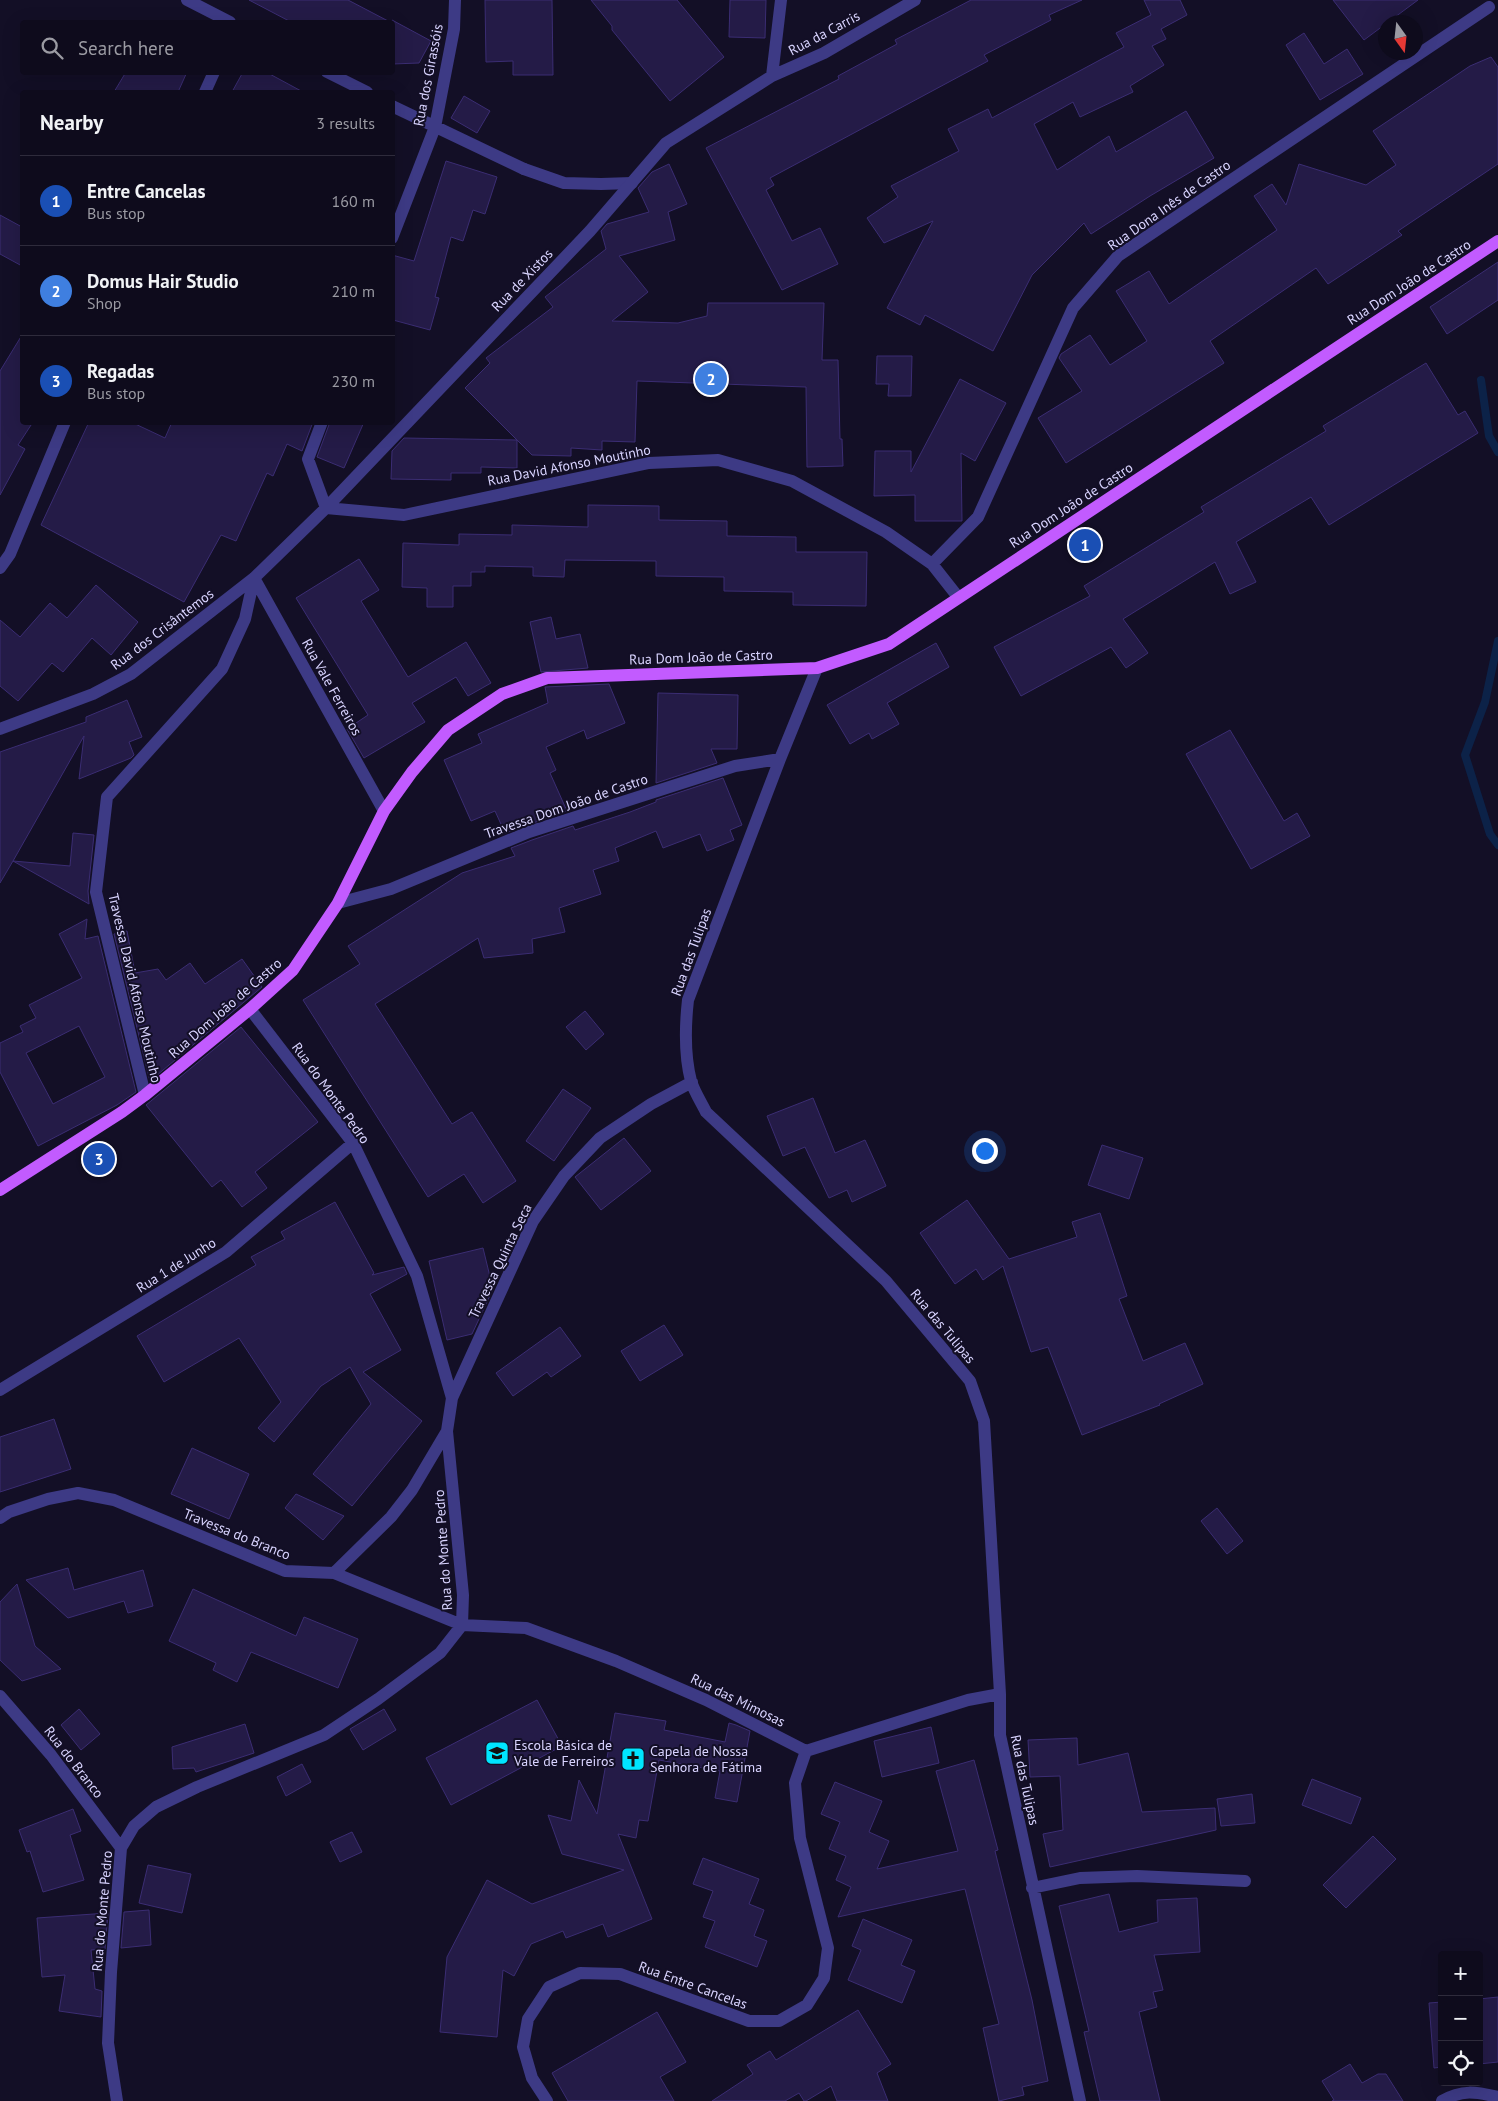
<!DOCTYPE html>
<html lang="en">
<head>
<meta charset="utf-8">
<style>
	:root { --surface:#0e0b1c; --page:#1c1929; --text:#f1f3f6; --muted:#9b9ba3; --line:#2e2b3b; --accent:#1a73e8 }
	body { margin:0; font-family:"PT Sans",sans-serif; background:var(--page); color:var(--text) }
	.controls { position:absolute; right:15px; bottom:15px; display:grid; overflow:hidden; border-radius:5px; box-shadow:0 5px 20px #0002 }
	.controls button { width:45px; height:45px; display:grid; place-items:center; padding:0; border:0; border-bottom:1px solid var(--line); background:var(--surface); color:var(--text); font:25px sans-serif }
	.compass { position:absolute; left:1378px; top:15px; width:45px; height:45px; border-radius:50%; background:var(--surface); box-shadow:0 5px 20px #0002; rotate:165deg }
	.you { position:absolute; left:984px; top:1150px; width:18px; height:18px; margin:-12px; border:4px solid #fff; border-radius:50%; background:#1a73e8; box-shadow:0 0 0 8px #1a73e833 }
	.badge { display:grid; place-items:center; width:32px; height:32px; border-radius:50%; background:var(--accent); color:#fff; font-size:16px; font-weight:700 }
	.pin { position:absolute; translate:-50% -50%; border:2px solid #fff; box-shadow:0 1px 5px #0006 }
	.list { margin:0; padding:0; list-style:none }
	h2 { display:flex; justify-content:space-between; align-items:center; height:65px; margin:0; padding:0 20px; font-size:21px }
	h2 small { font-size:16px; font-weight:400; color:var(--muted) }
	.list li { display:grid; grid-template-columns:32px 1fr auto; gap:15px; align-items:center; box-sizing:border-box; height:90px; padding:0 20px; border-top:1px solid var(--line) }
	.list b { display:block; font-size:19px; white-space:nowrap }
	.list p { margin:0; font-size:16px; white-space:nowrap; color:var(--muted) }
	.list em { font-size:16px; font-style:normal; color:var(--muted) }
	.icon { flex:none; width:28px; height:28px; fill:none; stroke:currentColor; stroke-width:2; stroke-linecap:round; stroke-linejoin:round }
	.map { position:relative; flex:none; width:1498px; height:2101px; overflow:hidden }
	.search { position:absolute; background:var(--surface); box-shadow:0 5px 20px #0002; left:20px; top:20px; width:375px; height:55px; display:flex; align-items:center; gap:12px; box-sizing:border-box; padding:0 18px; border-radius:5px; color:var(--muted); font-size:19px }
	.panel { position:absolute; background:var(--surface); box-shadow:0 5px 20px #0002; left:20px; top:90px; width:375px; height:335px; border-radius:5px }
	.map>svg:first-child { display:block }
</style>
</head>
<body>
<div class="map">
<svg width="1498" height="2101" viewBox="0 0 1498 2101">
	<rect width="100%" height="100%" fill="#130f26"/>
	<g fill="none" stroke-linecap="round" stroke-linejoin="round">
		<!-- stream -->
		<path stroke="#0c2248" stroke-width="8" d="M 1481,380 L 1489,436 L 1498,452
			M 1498,641 L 1485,702 L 1465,755 L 1490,834 L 1498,845"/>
	</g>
	<!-- building -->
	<path fill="#241b47" stroke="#3b2d73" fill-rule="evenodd" d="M 249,0 L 348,0 L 390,22 L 291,22 Z
		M 485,0 L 552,0 L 553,75 L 513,75 L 513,61 L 486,62 Z
		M 591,0 L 677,0 L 724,57 L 670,101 L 612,30 L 612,26 Z
		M 730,0 L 766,0 L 765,38 L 729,37 Z
		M 971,0 L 1082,0 L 1049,15 L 1051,20 L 984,55 L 988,61 L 770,178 L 774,185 L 766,190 L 792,241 L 820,228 L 838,264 L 782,290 L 706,148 L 839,79 L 838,76 L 897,44 L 895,40 Z
		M 1144,0 L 1180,0 L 1187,15 L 1161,29 L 1166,39 L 1152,46 L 1164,65 L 1130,86 L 1133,92 L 1080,117 L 1073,102 L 1034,124 L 1057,170 L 1109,136 L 1116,152 L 1186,111 L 1214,158 L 1150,196 L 1091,234 L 1084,223 L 1032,275 L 993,351 L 925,315 L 920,325 L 887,308 L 933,221 L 884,243 L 867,218 L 898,197 L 891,186 L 959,151 L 948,129 L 988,109 L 992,118 L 1124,47 L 1116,33 L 1151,15 Z
		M 1333,0 L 1418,0 L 1364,40 Z
		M 392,20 L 431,41 L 419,63 L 392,64 Z
		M 1304,33 L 1324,64 L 1347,49 L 1363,74 L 1320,100 L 1286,45 Z
		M 1491,57 L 1498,67 L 1498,164 L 1398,231 L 1402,235 L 1328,284 L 1316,268 L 1210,341 L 1224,363 L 1066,463 L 1038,418 L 1082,391 L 1059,358 L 1061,354 L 1090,335 L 1110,365 L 1147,341 L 1116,291 L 1149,271 L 1169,304 L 1277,230 L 1254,196 L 1272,184 L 1286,205 L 1299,164 L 1366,185 L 1396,165 L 1373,131 L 1470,66 Z
		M 126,72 L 187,72 L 178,92 L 114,92 Z
		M 243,72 L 266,72 L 303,92 L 232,92 Z
		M 464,96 L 490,111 L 477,133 L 451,118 Z
		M 446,161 L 497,177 L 485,214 L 473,210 L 463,241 L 451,237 L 435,297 L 439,298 L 430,330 L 393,320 L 392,255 L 414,261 Z
		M 669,164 L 687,204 L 668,212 L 675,240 L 619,256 L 648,292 L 612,321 L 678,323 L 707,316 L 708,303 L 824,303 L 822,360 L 838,360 L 840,439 L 842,439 L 843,466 L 807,467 L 806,387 L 637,381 L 635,442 L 602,441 L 602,450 L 571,448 L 571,456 L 532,455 L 517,440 L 517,468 L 481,467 L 481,473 L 451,473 L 451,480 L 391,479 L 392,451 L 404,438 L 517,440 L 465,388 L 490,363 L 486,358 L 553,307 L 545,297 L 606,249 L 601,231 L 607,224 L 649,212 L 638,188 L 652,172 Z
		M 0,215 L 22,227 L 22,266 L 0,254 Z
		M 1498,262 L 1498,300 L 1447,334 L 1430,307 Z
		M 22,335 L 22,422 L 33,422 L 18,445 L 25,449 L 0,495 L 0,371 Z
		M 877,356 L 912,356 L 911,396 L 888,396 L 889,384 L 876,384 Z
		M 1426,363 L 1458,415 L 1465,411 L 1478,433 L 1329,525 L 1311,497 L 1236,542 L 1256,582 L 1230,594 L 1215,562 L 1123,619 L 1148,653 L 1126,668 L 1111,647 L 1021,696 L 994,647 L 1090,596 L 1084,586 L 1204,512 L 1201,507 L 1326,431 L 1323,426 Z
		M 960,379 L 1006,403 L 975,461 L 961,453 L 962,521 L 915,521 L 915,495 L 874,496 L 875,451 L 911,451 L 911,472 Z
		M 89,422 L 131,422 L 165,438 L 172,422 L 313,422 L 302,451 L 287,444 L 273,476 L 267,473 L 236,541 L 221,535 L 184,602 L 41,525 Z
		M 330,422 L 364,422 L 344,468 L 317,457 Z
		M 588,505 L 659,506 L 659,520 L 727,521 L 727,536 L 796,537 L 796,552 L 867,552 L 866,606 L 793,605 L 793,592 L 724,591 L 724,577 L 656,576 L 656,561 L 565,560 L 564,577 L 533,576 L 533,567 L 485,566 L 485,572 L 471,572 L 471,586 L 453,586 L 453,607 L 427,607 L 427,588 L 402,587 L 403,543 L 459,545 L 459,534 L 512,535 L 512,525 L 588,527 Z
		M 359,559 L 379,590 L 361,601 L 408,677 L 466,642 L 491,683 L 468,696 L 456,677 L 412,703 L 425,722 L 364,758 L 347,729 L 368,715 L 296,598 Z
		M 96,585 L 138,622 L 111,655 L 92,638 L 63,672 L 52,663 L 18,701 L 0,686 L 0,620 L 20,637 L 50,603 L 67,618 Z
		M 551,617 L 556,639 L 580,634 L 588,668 L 541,672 L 530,622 Z
		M 936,643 L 949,667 L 887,703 L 899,724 L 872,739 L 869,733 L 850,744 L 827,705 Z
		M 609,684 L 625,723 L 587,739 L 584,730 L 546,747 L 556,770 L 550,773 L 567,811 L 505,833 L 495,811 L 471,821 L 444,760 L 482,743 L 478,734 L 548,703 L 545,687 Z
		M 658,693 L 738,695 L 737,749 L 711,749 L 717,763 L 656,783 Z
		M 127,700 L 142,737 L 129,742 L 134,755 L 131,758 L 79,779 L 84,736 L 13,861 L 70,866 L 73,833 L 94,835 L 88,891 L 89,904 L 13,861 L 0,883 L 0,752 L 86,722 L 86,717 Z
		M 1230,730 L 1284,821 L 1297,813 L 1310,836 L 1251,869 L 1186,754 Z
		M 723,778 L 742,825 L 730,830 L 734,840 L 707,851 L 700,834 L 663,848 L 656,831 L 615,848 L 619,861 L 593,870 L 601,894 L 559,908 L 565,932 L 532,939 L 533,953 L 484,958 L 478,938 L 375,1004 L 452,1124 L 472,1112 L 516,1181 L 483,1203 L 464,1174 L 428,1197 L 303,1000 L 360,964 L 348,946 L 462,873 L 515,856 L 511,848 L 532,840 L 573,826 L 575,830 L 630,812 L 656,802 L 656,800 Z
		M 87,919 L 85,939 L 98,936 L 136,1092 L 117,1105 L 38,1146 L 0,1072 L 0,1043 L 23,1032 L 20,1026 L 36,1018 L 29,1005 L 82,978 L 59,934 ZM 79,1026 L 105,1077 L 53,1104 L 26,1053 Z
		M 127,931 L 135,973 L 158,969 L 166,980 L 190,963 L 205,984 L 242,959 L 262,987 L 150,1081 L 114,934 Z
		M 585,1011 L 604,1034 L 586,1050 L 566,1027 Z
		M 241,1027 L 318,1122 L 255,1172 L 267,1188 L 242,1207 L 221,1180 L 212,1187 L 146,1105 Z
		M 563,1089 L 591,1108 L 554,1161 L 526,1141 Z
		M 813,1098 L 835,1153 L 865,1140 L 886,1186 L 852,1202 L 847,1190 L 829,1198 L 805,1147 L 783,1156 L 767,1116 Z
		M 624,1138 L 651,1171 L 601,1210 L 575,1177 Z
		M 1102,1145 L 1143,1158 L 1129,1199 L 1088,1185 Z
		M 967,1200 L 1009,1259 L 1077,1237 L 1072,1222 L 1100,1213 L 1127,1296 L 1119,1299 L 1143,1361 L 1185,1343 L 1203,1384 L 1159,1404 L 1160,1405 L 1082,1435 L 1048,1347 L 1031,1352 L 1003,1266 L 983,1280 L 976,1269 L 955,1284 L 920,1233 Z
		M 335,1202 L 374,1273 L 372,1275 L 404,1267 L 407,1274 L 370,1294 L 401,1350 L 363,1372 L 422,1421 L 352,1506 L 313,1474 L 371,1404 L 350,1367 L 321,1386 L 274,1442 L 258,1428 L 281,1402 L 239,1338 L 164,1382 L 137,1336 L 256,1265 L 251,1257 L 285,1239 L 281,1232 Z
		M 483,1248 L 493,1289 L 472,1334 L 447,1340 L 429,1261 Z
		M 664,1325 L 683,1355 L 640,1381 L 621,1351 Z
		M 560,1327 L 581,1356 L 551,1377 L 547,1372 L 513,1396 L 496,1373 Z
		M 54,1419 L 71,1469 L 0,1492 L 0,1437 Z
		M 192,1448 L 249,1474 L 229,1519 L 171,1494 Z
		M 296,1494 L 344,1516 L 323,1540 L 285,1508 Z
		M 1217,1508 L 1243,1541 L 1227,1554 L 1201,1521 Z
		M 68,1568 L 74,1590 L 143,1570 L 153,1606 L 128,1613 L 124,1601 L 68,1618 L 26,1580 Z
		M 17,1584 L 35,1646 L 61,1669 L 22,1681 L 0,1660 L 0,1602 Z
		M 193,1589 L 296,1636 L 304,1617 L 358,1639 L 338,1688 L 251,1652 L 237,1682 L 213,1670 L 216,1663 L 169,1641 Z
		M 537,1700 L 562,1746 L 451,1805 L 426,1758 Z
		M 79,1709 L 100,1734 L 81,1750 L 61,1725 Z
		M 384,1709 L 396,1730 L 363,1750 L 350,1729 Z
		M 615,1713 L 666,1721 L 664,1730 L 725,1742 L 729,1723 L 736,1725 L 750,1731 L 737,1802 L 715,1798 L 720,1771 L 659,1760 L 648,1821 L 639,1820 L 636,1838 L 618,1834 L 652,1919 L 608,1937 L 603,1924 L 566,1938 L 563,1931 L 531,1944 L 514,1976 L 503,1970 L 497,2037 L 440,2032 L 447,1957 L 487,1880 L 532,1904 L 624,1870 L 562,1854 L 548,1815 L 571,1821 L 579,1780 L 597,1814 Z
		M 245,1724 L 254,1753 L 196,1772 L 194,1768 L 173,1769 L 172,1747 Z
		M 931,1727 L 939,1763 L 882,1777 L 874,1741 Z
		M 1077,1738 L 1078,1765 L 1128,1753 L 1142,1812 L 1215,1808 L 1216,1830 L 1050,1867 L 1043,1834 L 1063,1830 L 1060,1776 L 1030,1777 L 1028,1740 Z
		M 974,1760 L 998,1850 L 995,1851 L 1032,2000 L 1048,2081 L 1022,2087 L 1024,2095 L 999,2101 L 983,2028 L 999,2024 L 965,1889 L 838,1917 L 851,1887 L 836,1880 L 846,1856 L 829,1849 L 840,1822 L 821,1814 L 835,1782 L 882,1801 L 869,1832 L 889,1841 L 877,1869 L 958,1851 L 936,1771 Z
		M 302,1764 L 311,1782 L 286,1796 L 277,1777 Z
		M 1312,1779 L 1361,1798 L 1351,1824 L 1302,1805 Z
		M 1252,1794 L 1255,1823 L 1221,1826 L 1217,1799 Z
		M 73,1809 L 81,1831 L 70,1835 L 84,1880 L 43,1892 L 30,1851 L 27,1852 L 19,1830 Z
		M 352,1832 L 362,1852 L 340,1862 L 330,1842 Z
		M 1373,1836 L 1396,1859 L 1346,1908 L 1323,1885 Z
		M 703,1858 L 759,1879 L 749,1904 L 764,1910 L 754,1936 L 767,1941 L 757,1967 L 705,1947 L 715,1921 L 703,1917 L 713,1891 L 693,1884 Z
		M 148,1865 L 191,1874 L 182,1913 L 139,1903 Z
		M 1109,1894 L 1119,1932 L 1158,1922 L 1157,1900 L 1197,1898 L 1200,1952 L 1154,1955 L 1163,1990 L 1153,1992 L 1157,2007 L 1139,2012 L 1160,2101 L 1100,2101 L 1084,2032 L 1089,2031 L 1059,1906 Z
		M 149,1910 L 151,1945 L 121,1948 L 124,1912 Z
		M 108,1913 L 105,1949 L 91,1950 L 95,1989 L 102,1991 L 101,2017 L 59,2011 L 65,1975 L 42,1977 L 37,1918 Z
		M 863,1919 L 912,1940 L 901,1965 L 915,1971 L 902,2003 L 848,1980 L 861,1950 L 852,1946 Z
		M 1498,1997 L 1498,2062 L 1479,2064 L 1479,1999 Z
		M 1442,2002 L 1442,2067 L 1434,2068 L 1429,2003 Z
		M 858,2010 L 891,2064 L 877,2073 L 888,2101 L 837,2101 L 831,2086 L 806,2101 L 804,2101 L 799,2093 L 785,2101 L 712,2101 L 753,2074 L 747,2065 L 770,2051 L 776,2060 Z
		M 657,2012 L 686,2062 L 660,2077 L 674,2101 L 568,2101 L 552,2073 Z
		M 1350,2064 L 1362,2083 L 1378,2074 L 1386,2074 L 1403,2101 L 1332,2101 L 1334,2100 L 1322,2081 Z"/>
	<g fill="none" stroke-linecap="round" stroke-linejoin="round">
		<!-- pedestrian -->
		<path stroke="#3d3a85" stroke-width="12" d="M 524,169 L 564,183 L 601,184 L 632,183"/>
		<!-- minor -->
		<path stroke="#3d3a85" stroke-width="12" d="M 187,0 L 230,22
			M 327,72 L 367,92
			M 772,76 L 824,53 L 915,0
			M 205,92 L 214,72
			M 392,106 L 524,169
			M 392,238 L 435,127 L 454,29 L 455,0
			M 322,422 L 308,459 L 326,508 L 404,515 L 649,463 L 718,460 L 792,481 L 886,532 L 932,564 L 958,597
			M 932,564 L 978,517 L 1073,308 L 1118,256 L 1489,7
			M 0,568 L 10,554 L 65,422
			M 254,578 L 384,811
			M 817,668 L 780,759 L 688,1000 C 685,1027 684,1054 691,1081 C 694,1091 701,1102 706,1112 L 886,1281 L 970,1381 L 984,1421 L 1000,1694 L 1000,1735 L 1080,2101
			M 0,729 L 93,694 L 131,674 L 254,578 L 326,508 L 590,231 L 666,143 L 772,76 L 781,0
			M 338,903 L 391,889 L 529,832 L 735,766 L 780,759
			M 145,1095 L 96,892 L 107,797 L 222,669 L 245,619 L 254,578
			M 0,1390 L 226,1252 L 353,1143
			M 452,1398 L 533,1221 L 564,1176 L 600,1138 L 651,1104 L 692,1082
			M 0,1518 L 9,1512 L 48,1499 L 78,1493 L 114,1500 L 285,1571 L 334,1573 L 462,1625 L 526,1628 L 616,1661 L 706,1700 L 806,1751 L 968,1700 L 1000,1694
			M 334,1573 L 391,1517 L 412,1490 L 447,1431
			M 0,1696 L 51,1755 L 121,1848
			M 1032,1888 L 1080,1878 L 1137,1876 L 1245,1881
			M 117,2101 L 108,2043 L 111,1972 L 121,1848 L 134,1826 L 156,1807 L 197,1787 L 324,1735 L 378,1699 L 440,1653 L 462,1625 L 463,1595 L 447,1431 L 452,1398 L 417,1276 L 353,1143 L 250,1009
			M 547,2101 L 532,2078 L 523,2047 L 528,2019 L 549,1987 L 580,1973 L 620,1974 L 749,2021 L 779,2021 L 807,2005 L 824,1978 L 828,1948 L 800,1838 L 795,1783 L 806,1751
			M 1442,2101 C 1462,2089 1476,2092 1498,2097"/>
		<!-- primary -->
		<path stroke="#c25bff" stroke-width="12" d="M 0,1190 L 122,1112 L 145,1095 L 250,1009 L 293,970 L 338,903 L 384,811 L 412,772 L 448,730 L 502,694 L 547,678 L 817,668 L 889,644 L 1498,241"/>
	</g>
	<!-- icons -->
	<defs>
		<g id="school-square" transform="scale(1.25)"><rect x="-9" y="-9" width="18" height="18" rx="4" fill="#00e5ff" stroke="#130f26"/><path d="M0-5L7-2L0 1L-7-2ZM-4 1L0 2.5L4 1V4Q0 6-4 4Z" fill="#111"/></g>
		<g id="church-square" transform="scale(1.25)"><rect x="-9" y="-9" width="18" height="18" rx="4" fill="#00e5ff" stroke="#130f26"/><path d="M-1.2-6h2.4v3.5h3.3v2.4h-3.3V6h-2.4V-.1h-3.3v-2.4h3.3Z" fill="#111"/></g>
	</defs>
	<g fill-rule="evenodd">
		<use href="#school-square" x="497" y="1753"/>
		<use href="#church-square" x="633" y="1759"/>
	</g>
	<g text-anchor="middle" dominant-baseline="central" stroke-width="4" stroke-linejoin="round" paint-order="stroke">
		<!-- street labels -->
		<g font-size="14" fill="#d9d4ff" stroke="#130f26">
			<text transform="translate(824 33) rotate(-28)">Rua da Carris</text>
			<text transform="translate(428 75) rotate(-79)">Rua dos Girassóis</text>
			<text transform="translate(1169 205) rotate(-35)">Rua Dona Inês de Castro</text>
			<text transform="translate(522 280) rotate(-46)">Rua de Xistos</text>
			<text transform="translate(1409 282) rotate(-33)">Rua Dom João de Castro</text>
			<text transform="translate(569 465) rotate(-11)">Rua David Afonso Moutinho</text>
			<text transform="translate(1071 505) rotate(-33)">Rua Dom João de Castro</text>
			<text transform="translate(162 629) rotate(-37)">Rua dos Crisântemos</text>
			<text transform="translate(701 657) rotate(-2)">Rua Dom João de Castro</text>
			<text transform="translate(332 687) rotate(61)">Rua Vale Ferreiros</text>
			<text transform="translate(566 806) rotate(-19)">Travessa Dom João de Castro</text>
			<text transform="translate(691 952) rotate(-70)">Rua das Tulipas</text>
			<text transform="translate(135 988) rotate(77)">Travessa David Afonso Moutinho</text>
			<text transform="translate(225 1008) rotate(-41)">Rua Dom João de Castro</text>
			<text transform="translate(331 1093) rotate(54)">Rua do Monte Pedro</text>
			<text transform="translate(500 1261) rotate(-64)">Travessa Quinta Seca</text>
			<text transform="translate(176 1265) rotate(-32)">Rua 1 de Junho</text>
			<text transform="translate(943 1326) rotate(50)">Rua das Tulipas</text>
			<text transform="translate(237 1534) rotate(22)">Travessa do Branco</text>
			<text transform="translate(443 1550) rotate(-94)">Rua do Monte Pedro</text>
			<text transform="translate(738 1700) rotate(26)">Rua das Mimosas</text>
			<text transform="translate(74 1762) rotate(52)">Rua do Branco</text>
			<text transform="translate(1025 1780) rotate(78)">Rua das Tulipas</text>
			<text transform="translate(102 1911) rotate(-85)">Rua do Monte Pedro</text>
			<text transform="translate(693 1985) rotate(20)">Rua Entre Cancelas</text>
		</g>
		<!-- poi labels -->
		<g font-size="14" fill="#d9d4ff" stroke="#130f26" text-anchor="start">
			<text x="514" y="1745">Escola Básica de<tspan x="514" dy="16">Vale de Ferreiros</tspan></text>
			<text x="650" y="1751">Capela de Nossa<tspan x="650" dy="16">Senhora de Fátima</tspan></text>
		</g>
	</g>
</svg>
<div class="controls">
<button>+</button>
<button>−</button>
<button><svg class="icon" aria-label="locate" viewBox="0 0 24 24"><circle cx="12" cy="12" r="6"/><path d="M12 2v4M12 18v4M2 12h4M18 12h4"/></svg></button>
</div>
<svg class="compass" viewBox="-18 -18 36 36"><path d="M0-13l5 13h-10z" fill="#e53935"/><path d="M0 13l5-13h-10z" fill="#9b9ba3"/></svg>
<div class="you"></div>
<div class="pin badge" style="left:1085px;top:545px;background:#1a4fb4">1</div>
<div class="pin badge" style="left:711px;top:379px;background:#3f7fe0">2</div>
<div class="pin badge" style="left:99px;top:1159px;background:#1a4fb4">3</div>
<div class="search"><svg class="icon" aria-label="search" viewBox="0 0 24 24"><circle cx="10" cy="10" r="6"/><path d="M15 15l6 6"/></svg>Search here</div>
<section class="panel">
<h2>Nearby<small>3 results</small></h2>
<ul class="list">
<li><span class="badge" style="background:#1a4fb4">1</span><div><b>Entre Cancelas</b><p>Bus stop</p></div><em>160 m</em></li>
<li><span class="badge" style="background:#3f7fe0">2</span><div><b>Domus Hair Studio</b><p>Shop</p></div><em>210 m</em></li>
<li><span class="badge" style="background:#1a4fb4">3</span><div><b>Regadas</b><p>Bus stop</p></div><em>230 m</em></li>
</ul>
</section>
</div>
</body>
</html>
